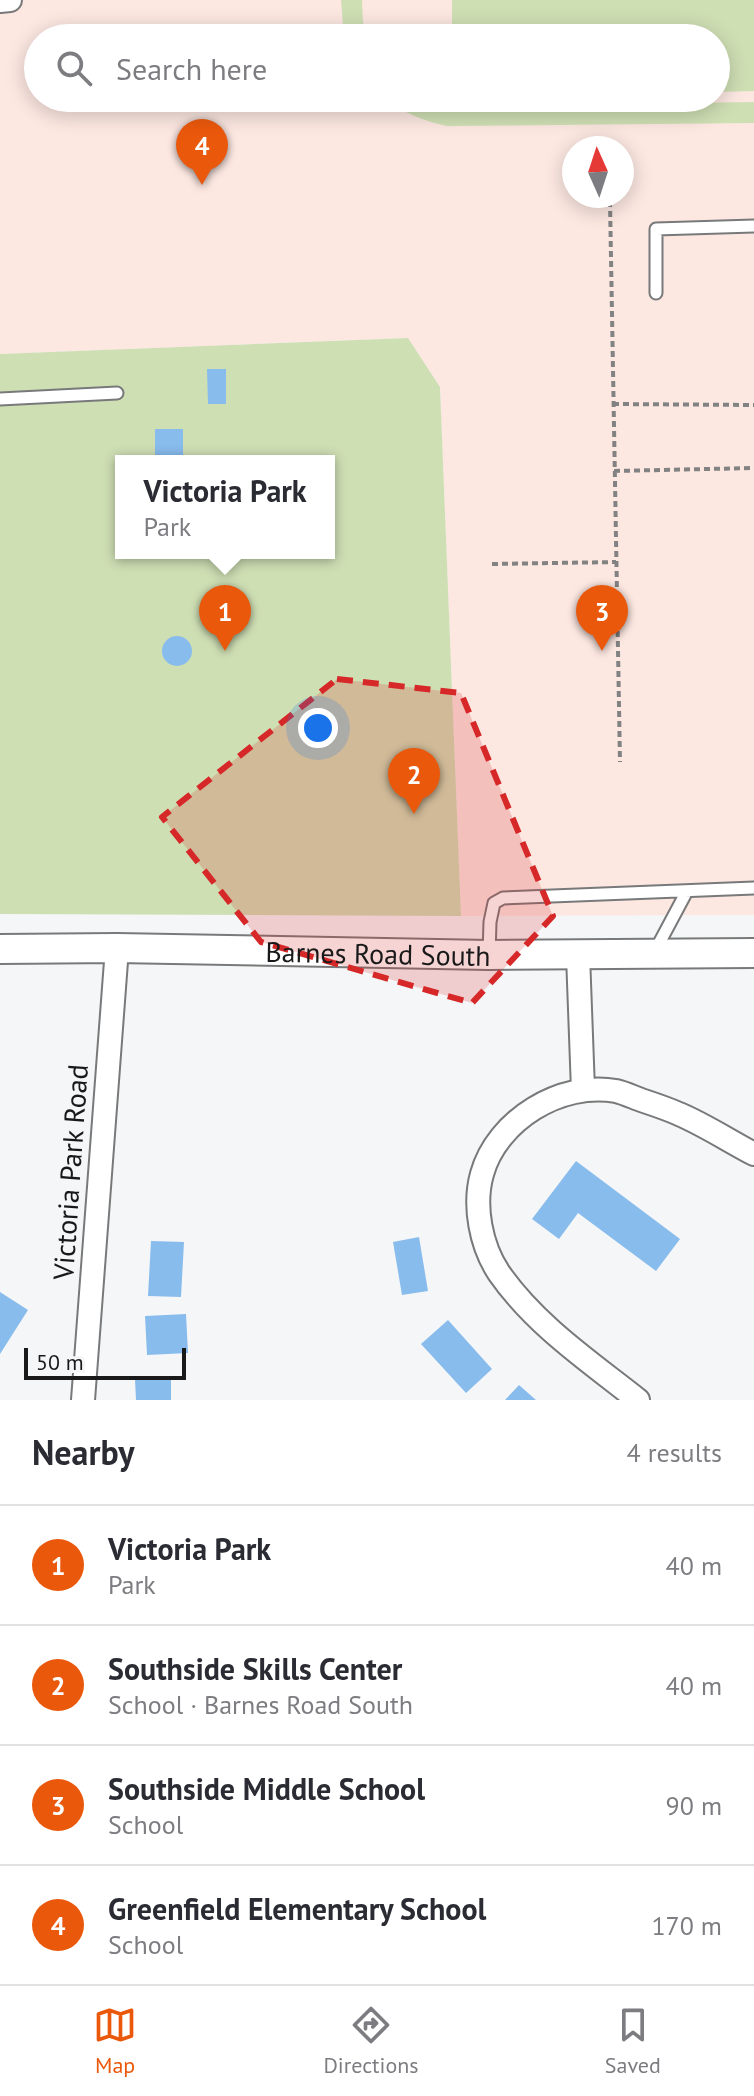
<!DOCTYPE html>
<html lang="en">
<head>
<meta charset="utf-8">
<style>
	:root { --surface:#fff; --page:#f2f2f3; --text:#2b2b33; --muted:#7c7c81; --line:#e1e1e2; --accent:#ea580c }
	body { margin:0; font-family:"PT Sans",sans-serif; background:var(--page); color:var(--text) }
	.compass { position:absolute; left:562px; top:136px; width:72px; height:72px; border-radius:50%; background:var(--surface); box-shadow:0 4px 20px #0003; rotate:357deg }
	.scale { position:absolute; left:24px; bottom:20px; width:162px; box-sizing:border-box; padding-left:8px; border:4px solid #19191a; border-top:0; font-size:22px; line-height:28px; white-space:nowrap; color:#19191a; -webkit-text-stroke:6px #f5f6f7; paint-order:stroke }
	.you { position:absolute; left:318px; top:728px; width:28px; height:28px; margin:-20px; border:6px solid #fff; border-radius:50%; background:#1a73e8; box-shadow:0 0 0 12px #1a73e833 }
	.badge { display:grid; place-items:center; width:52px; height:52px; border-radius:50%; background:var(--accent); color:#fff; font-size:26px; font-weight:700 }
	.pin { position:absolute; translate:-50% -66px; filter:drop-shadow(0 2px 4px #0008) }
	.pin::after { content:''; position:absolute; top:42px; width:28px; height:24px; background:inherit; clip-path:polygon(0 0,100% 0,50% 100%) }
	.popup { position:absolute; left:115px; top:455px; width:220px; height:104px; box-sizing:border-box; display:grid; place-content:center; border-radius:0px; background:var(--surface); filter:drop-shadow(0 2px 6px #0005); font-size:26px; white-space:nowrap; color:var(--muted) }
	.popup b { font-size:30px; color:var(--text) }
	.popup::after { content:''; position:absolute; left:50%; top:100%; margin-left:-16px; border:16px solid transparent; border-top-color:var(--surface) }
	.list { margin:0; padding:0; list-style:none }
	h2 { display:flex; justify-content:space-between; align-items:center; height:104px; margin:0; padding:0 32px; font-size:34px }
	h2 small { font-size:26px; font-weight:400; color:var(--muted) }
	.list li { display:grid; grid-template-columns:52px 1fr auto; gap:24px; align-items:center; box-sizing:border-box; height:120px; padding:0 32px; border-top:2px solid var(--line) }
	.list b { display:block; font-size:30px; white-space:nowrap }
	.list p { margin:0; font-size:26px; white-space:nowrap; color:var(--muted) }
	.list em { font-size:26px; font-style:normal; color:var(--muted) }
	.icon { flex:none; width:44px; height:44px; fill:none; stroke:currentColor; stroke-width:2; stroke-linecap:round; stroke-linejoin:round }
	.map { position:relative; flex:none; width:754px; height:1400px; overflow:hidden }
	.search { position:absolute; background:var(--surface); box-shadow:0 4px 20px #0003; left:24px; right:24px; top:24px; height:88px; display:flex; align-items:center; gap:20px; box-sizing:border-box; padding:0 28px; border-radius:44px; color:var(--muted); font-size:30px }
	.sheet { height:584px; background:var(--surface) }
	nav { display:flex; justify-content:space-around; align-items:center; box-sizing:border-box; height:112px; border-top:2px solid var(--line); background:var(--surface); font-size:22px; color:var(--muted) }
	nav a { display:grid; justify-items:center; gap:4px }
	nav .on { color:var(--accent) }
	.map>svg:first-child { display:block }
</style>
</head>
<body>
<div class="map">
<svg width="754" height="1400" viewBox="0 0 754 1400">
	<rect width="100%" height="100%" fill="#f5f6f7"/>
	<!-- education -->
	<path fill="#fce7e1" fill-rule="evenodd" d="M 0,0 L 754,0 L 754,915 L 461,916 L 440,387 L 408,338 L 0,354 ZM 38,38 L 716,38 L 716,98 L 38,98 ZM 574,148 L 622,148 L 622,196 L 574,196 Z"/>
	<!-- green -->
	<path fill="#cfdfb4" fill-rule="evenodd" d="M 341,0 L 362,0 L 363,22 L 367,38 L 346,38 L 343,25 Z
		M 452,0 L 754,0 L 754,91 L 716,92 L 716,38 L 452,38 Z
		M 385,98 L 425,98 L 450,105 L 466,106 L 754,102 L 754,123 L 447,126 C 424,121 403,113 385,98 Z
		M 408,338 L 440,387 L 461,916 L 0,914 L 0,354 ZM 121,461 L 329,461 L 329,553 L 121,553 Z"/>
	<!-- building -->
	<path fill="#88bced" d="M 207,369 L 226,369 L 226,404 L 208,404 Z
		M 155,429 L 183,429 L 183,461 L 155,461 Z
		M162 651a15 15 0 1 1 30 0a15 15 0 1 1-30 0Z
		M 576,1161 L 680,1239 L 656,1271 L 578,1213 L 559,1239 L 532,1219 Z
		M 419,1237 L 428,1291 L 402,1295 L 393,1242 Z
		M 151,1241 L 184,1242 L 181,1297 L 148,1296 Z
		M 0,1292 L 28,1310 L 0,1354 Z
		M 186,1314 L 188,1353 L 147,1355 L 145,1316 Z
		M 448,1320 L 492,1369 L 466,1393 L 421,1344 Z
		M 171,1378 L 171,1400 L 136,1400 L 135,1379 Z
		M 519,1385 L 536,1400 L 505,1400 Z"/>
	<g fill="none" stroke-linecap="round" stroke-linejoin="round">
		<!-- service casing -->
		<g stroke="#78797a" stroke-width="15">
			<path id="service" d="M 656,293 L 656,229 L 754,226
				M 0,399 L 117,393
				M 655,951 L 687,891
				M 489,955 L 490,922 L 494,903 L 503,898 L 754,888"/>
		</g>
		<!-- minor casing -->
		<g stroke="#78797a" stroke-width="26">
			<path id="minor" d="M 0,1 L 10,0
				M 578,955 L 583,1090
				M 83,1400 L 117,948
				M 638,1400 C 590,1362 535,1325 499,1273 C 481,1246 473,1206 482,1174 C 497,1120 561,1081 616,1091 C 625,1093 635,1098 644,1101 C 656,1105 668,1109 679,1114 C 705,1125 729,1141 754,1154"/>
		</g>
		<!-- tertiary casing -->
		<g stroke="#78797a" stroke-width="32">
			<g id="tertiary">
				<path id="s1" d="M 0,949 L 117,948 L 489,955 L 754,953"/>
			</g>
		</g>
		<!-- path -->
		<path stroke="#828283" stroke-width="4" stroke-dasharray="6 4" stroke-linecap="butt" d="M 610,201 L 620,762
			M 613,404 L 754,405
			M 614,471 L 754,468
			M 492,564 L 616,562"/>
		<!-- service -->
		<use href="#service" stroke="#fff" stroke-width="11"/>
		<!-- minor -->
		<use href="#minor" stroke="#fff" stroke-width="22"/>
		<!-- tertiary -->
		<use href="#tertiary" stroke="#fff" stroke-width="28"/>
	</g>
	<!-- marked area -->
	<path fill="#d62828" fill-opacity="0.2" stroke="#d62828" stroke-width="6" stroke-dasharray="16 10" stroke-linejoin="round" d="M 337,679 L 461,693 L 553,916 L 472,1003 L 261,942 L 162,817 Z"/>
	<g text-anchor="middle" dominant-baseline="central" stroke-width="6" stroke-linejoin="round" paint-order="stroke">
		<!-- street labels -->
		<g font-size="28" fill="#19191a" stroke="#f5f6f7">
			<text stroke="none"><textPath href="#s1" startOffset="378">Barnes Road South</textPath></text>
			<text transform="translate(70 1172) rotate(-86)">Victoria Park Road</text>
		</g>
	</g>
</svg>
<svg class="compass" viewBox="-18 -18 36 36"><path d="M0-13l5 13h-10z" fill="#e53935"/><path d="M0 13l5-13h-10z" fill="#7c7c81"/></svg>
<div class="scale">50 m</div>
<div class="you"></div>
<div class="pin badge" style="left:225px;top:651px">1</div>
<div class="popup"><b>Victoria Park</b>Park</div>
<div class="pin badge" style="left:414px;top:814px">2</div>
<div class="pin badge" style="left:602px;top:651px">3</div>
<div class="pin badge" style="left:202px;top:185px">4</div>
<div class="search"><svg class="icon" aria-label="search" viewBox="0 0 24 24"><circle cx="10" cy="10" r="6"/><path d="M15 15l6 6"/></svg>Search here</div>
</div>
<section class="sheet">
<h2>Nearby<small>4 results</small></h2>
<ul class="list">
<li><span class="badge">1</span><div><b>Victoria Park</b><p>Park</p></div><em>40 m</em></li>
<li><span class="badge">2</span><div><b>Southside Skills Center</b><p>School · Barnes Road South</p></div><em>40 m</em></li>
<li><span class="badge">3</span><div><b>Southside Middle School</b><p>School</p></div><em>90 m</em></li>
<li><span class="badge">4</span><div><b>Greenfield Elementary School</b><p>School</p></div><em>170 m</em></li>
</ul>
</section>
<nav>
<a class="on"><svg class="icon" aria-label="map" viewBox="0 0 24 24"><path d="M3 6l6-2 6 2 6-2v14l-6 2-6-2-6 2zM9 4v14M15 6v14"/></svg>Map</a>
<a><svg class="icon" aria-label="directions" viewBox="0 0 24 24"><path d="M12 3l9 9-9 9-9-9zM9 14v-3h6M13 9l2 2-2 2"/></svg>Directions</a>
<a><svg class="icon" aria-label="saved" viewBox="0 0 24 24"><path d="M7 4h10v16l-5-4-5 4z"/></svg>Saved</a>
</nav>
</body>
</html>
